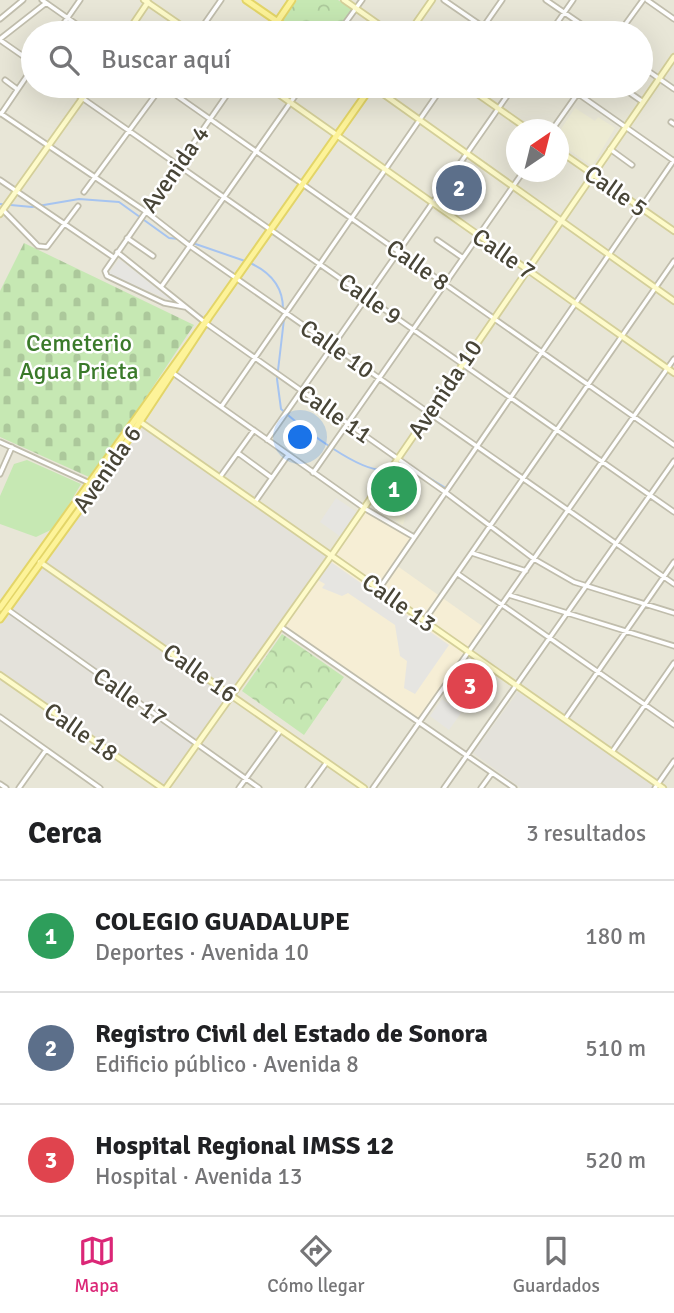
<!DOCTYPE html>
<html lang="es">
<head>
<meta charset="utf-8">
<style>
	:root { --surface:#fff; --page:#f2f2f2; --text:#202124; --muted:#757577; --line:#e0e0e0; --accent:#db2777 }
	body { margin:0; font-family:Signika,sans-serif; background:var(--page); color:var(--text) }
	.compass { position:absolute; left:506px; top:119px; width:63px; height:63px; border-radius:50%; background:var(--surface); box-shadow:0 7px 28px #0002; rotate:35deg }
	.you { position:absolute; left:301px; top:438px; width:24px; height:24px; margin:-18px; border:5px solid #fff; border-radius:50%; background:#1a73e8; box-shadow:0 0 0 10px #1a73e833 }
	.badge { display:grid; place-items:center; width:46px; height:46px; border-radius:50%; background:var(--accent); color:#fff; font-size:23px; font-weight:700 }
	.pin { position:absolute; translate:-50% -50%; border:4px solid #fff; box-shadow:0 2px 7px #0006 }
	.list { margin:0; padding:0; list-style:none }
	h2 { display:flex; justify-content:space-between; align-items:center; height:91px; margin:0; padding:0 28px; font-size:30px }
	h2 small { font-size:23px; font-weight:400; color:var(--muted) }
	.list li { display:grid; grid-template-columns:46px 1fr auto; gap:21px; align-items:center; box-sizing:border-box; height:112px; padding:0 28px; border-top:2px solid var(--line) }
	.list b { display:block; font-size:26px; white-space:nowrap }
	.list p { margin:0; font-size:23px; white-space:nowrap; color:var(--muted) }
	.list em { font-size:23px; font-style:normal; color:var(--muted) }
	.icon { flex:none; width:38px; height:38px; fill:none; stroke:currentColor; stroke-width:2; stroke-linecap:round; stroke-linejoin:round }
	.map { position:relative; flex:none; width:674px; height:788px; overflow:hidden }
	.search { position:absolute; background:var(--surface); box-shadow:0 7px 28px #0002; left:21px; right:21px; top:21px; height:77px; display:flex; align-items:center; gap:18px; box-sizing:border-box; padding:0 24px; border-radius:38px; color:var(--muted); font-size:26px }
	.sheet { height:427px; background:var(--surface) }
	nav { display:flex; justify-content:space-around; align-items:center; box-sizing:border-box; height:98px; border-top:2px solid var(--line); background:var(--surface); font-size:19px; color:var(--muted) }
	nav a { display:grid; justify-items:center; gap:4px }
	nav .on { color:var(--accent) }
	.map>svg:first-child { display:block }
</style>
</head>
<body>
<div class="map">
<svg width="674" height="788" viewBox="0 0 674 788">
	<defs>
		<pattern id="forest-crowns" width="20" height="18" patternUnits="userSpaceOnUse" patternTransform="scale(1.75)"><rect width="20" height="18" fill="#c6e8b3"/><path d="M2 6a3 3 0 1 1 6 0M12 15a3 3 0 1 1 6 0" fill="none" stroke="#acc89b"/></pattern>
		<pattern id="cemetery-stones" width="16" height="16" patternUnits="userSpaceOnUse" patternTransform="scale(1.75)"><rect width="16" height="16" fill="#c6e8b3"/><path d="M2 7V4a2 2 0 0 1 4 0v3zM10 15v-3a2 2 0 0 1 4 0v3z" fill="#acc89b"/></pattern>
	</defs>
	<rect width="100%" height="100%" fill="#f4f3e9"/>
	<!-- residential -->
	<path fill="#e8e6d7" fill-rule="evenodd" d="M 0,0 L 674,0 L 674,788 L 0,788 ZM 33,33 L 641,33 L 641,86 L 33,86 ZM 516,130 L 558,130 L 558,172 L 516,172 Z"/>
	<!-- commercial -->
	<path fill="#f6eed5" d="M 364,508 L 414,537 L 396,565 L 485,628 L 419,723 L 281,627 Z"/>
	<!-- industrial -->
	<path fill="#e4e2db" d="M 141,427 L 328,555 L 166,788 L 162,788 L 0,673 L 0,624 Z
		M 518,692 L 658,784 L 655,788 L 521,788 L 473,753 Z"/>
	<!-- education -->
	<path fill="#edebd3" d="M 575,108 L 595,121 L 598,117 L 615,128 L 592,166 L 559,143 L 559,132 Z
		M 399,469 L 417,476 L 403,525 L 372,507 Z"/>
	<!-- grass -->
	<path fill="#c6e8b3" d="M 27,460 L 81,484 L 55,528 L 36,537 L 0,524 L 0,496 L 14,464 Z"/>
	<!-- forest -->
	<path fill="url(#forest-crowns)" d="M 297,0 L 338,0 L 352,9 L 335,33 L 299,33 L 282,22 Z
		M 282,634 L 344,677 L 304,735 L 242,691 Z"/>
	<!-- cemetery -->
	<path fill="url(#cemetery-stones)" d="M 24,243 L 194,325 L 95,474 L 89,477 L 0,437 L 0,291 Z"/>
	<!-- parking -->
	<path fill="#e6e5e1" d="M 119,259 L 174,302 L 108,274 Z
		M 336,498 L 358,513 L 341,537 L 320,522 Z
		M 331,562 L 449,645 L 415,694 L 404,688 L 407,661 L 400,656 L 395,625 L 348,593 L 342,596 L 322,588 L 325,584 L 318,580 Z
		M 442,699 L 461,713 L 449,730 L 430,716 Z"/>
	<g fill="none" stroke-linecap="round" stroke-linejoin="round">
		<!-- stream -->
		<path stroke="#a6c4f0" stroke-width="2" d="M 0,204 L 32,207 L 79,199 L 119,202 L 169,238 L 179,239
			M 184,240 L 245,261
			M 250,263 C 270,272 283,287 283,309
			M 284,319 L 277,379 L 281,409 C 300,426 365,478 389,469
			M 394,467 L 409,469
			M 418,471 L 444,487"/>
		<!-- street casing -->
		<g stroke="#c0bdac" stroke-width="7">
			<path id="street" d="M 42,0 L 89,33
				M 444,0 L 492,33
				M 546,0 L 594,33
				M 647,0 L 674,19
				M 0,19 L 23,0
				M 57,33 L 80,0
				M 198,33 L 221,0
				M 269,33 L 277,22
				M 338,33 L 362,0
				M 479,33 L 502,0
				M 550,33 L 573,0
				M 619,33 L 643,0
				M 0,39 L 46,3
				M 0,40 L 33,63
				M 641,66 L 674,89
				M 5,80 L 17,89
				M 65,86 L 674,512
				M 163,86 L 674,445
				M 567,86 L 674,161
				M 630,93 L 643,102
				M 0,113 L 145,211 L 190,246 L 674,584
				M 1,114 L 33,67
				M 671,122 L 674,124
				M 552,130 L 583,86
				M 610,149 L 632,165
				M 0,180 L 113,257
				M 84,192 L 162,86
				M 3,210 L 38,246 L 47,247 L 78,206
				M 127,238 L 153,256
				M 437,240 L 463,258
				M 117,252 L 207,324 L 445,492 L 534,559 L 574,582 L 674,613
				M 161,287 L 302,86
				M 185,307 L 164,303 L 107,276 L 105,271 L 233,86
				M 173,373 L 364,508 L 414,537
				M 221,407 L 443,86
				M 267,440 L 514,86
				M 0,442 L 96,486
				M 238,453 L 272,478
				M 313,473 L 523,172
				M 0,474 L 12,447
				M 220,477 L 254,430
				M 255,502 L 288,455
				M 472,553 L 526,571
				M 458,574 L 674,725
				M 379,589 L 674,160
				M 509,595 L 674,646
				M 7,609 L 259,788
				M 424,621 L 674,261
				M 281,627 L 514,788
				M 0,717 L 100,788
				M 565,719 L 674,562
				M 612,752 L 674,663
				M 0,784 L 6,788
				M 19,788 L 46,750
				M 239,788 L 281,730
				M 308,788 L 327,762
				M 373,788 L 674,359
				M 444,788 L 674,461
				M 481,788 L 492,773
				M 655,788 L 674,761"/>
		</g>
		<!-- secondary casing -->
		<g stroke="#d4cf99" stroke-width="8">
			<path id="secondary" d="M 144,0 L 192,33
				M 344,0 L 391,33
				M 127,33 L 148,2
				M 409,33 L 432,0
				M 267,86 L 674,373
				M 372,86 L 674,301
				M 466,86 L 529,130
				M 558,150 L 674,231
				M 0,214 L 91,86
				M 139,421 L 663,788
				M 40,562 L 364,788
				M 0,675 L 162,788
				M 166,788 L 331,556 L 674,57"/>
		</g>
		<!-- primary casing -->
		<g stroke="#e3d568" stroke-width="9">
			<path id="primary" d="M 246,0 L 294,33
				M 277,22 L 292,0
				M 0,608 L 208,318
				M 0,619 L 108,470 L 209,317 L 371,87 L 369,86"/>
		</g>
		<!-- street -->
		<use href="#street" stroke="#fff" stroke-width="3.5"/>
		<!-- secondary -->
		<use href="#secondary" stroke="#fefbca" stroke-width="4.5"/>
		<!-- primary -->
		<use href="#primary" stroke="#fdf399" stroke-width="5"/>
	</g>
	<g text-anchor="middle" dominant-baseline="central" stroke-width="5" stroke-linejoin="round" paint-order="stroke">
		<!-- street labels -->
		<g font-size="24" fill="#484537" stroke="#fff">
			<text transform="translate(175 169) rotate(-55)">Avenida 4</text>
			<text transform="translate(616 191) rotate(35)">Calle 5</text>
			<text transform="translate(504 254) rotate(35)">Calle 7</text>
			<text transform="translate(418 265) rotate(35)">Calle 8</text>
			<text transform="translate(370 299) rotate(35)">Calle 9</text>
			<text transform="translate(337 349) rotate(35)">Calle 10</text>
			<text transform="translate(445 389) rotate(-56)">Avenida 10</text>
			<text transform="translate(335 414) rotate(35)">Calle 11</text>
			<text transform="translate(107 469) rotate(-55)">Avenida 6</text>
			<text transform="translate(399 603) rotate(35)">Calle 13</text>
			<text transform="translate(200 673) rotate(35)">Calle 16</text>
			<text transform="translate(130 697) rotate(35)">Calle 17</text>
			<text transform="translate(81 732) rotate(35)">Calle 18</text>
		</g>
		<!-- park labels -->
		<g font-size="24" fill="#3a7a2a" stroke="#fff">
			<text x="79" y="343">Cemeterio<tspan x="79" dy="28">Agua Prieta</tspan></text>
		</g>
	</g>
</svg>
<svg class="compass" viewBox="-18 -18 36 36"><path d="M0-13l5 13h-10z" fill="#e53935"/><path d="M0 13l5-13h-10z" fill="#757577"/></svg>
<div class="you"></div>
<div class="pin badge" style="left:394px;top:489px;background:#2e9e5b">1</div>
<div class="pin badge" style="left:459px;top:188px;background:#5c6f8a">2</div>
<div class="pin badge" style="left:470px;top:686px;background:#e0444e">3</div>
<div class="search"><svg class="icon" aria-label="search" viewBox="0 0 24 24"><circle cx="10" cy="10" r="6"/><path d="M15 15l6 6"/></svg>Buscar aquí</div>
</div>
<section class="sheet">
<h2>Cerca<small>3 resultados</small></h2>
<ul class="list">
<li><span class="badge" style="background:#2e9e5b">1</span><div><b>COLEGIO GUADALUPE</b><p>Deportes · Avenida 10</p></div><em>180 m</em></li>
<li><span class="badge" style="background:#5c6f8a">2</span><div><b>Registro Civil del Estado de Sonora</b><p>Edificio público · Avenida 8</p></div><em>510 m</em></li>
<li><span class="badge" style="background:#e0444e">3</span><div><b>Hospital Regional IMSS 12</b><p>Hospital · Avenida 13</p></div><em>520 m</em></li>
</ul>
</section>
<nav>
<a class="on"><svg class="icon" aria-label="map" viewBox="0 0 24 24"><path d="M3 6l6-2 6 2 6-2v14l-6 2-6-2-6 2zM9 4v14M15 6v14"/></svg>Mapa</a>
<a><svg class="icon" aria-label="directions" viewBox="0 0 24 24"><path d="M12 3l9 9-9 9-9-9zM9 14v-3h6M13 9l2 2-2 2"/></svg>Cómo llegar</a>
<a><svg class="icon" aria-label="saved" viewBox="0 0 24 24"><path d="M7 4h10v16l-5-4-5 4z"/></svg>Guardados</a>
</nav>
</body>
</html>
